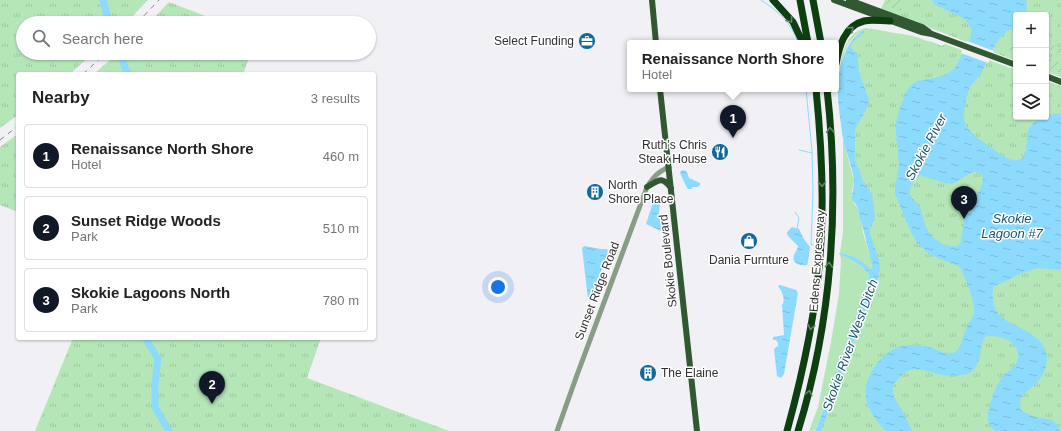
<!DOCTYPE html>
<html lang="en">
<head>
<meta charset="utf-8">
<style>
	:root { --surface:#fff; --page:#f6f6f6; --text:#222; --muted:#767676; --line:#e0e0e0; --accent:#111827 }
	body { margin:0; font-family:Helvetica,sans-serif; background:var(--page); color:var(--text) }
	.controls { position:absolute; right:12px; top:12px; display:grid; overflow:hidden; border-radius:4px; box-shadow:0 1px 3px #0004 }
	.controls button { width:36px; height:36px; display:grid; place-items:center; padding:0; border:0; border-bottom:1px solid var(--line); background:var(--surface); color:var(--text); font:20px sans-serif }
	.you { position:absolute; left:498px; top:287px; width:14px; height:14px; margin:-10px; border:3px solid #fff; border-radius:50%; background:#1a73e8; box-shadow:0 0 0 6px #1a73e833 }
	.badge { display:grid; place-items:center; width:26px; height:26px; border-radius:50%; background:var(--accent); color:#fff; font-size:13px; font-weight:700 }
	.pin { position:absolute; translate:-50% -33px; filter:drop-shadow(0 1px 2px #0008) }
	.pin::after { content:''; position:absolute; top:21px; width:14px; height:12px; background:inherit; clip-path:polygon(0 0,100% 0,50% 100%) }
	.popup { position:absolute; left:627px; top:40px; width:212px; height:52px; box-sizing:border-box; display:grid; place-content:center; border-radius:4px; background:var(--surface); filter:drop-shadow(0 1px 3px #0005); font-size:13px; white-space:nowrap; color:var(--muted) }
	.popup b { font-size:15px; color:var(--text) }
	.popup::after { content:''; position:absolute; left:50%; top:100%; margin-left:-8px; border:8px solid transparent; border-top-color:var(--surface) }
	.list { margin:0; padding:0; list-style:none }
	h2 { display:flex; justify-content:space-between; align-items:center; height:52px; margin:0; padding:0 16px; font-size:17px }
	h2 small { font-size:13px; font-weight:400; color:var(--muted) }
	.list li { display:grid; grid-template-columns:26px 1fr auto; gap:12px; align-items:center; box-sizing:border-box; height:64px; margin:0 8px 8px; padding:0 8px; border:1px solid var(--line); border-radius:4px }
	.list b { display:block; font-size:15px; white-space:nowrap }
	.list p { margin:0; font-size:13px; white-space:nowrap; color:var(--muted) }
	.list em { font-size:13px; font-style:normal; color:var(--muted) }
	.icon { flex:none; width:22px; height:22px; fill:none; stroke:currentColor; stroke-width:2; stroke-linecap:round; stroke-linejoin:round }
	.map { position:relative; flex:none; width:1061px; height:431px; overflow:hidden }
	.search { position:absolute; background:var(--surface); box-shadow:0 1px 3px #0004; left:16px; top:16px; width:360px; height:44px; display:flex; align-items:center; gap:10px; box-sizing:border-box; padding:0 14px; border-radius:22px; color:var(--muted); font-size:15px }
	.panel { position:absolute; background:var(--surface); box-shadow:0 1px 3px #0004; left:16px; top:72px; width:360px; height:268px; border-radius:4px }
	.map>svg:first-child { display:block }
</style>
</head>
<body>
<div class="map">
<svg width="1061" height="431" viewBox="0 0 1061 431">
	<defs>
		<pattern id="park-tufts" width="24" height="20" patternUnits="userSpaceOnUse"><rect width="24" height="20" fill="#b4e6b8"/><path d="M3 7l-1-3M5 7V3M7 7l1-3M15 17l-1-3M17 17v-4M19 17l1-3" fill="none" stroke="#9bc69e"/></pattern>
		<pattern id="garden-furrows" width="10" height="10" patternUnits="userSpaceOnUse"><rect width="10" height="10" fill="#b4e6b8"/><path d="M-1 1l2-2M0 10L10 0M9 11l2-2" fill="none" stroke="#9bc69e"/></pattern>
		<pattern id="water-ripples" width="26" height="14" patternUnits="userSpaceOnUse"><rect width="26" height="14" fill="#8cdafe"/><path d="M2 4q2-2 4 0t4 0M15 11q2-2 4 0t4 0" fill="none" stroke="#79bbda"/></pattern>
	</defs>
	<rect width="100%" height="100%" fill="#f0f0f5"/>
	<!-- grass -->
	<path fill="#b4e6b8" d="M 866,28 C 876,29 885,31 894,33 C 905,34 915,36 925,40 L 927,45 L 937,58 L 868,35 L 862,32 C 858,34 854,36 851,40 C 841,52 841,71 838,86 L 837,85 C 841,66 841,33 866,28 Z
		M 843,139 L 854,181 L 852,191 L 854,204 L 858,208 L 859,218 L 862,224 L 863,233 L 873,266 L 873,269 L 871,269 L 850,255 L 840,253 L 843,232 Z
		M 840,255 C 852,259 861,265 869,274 L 868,282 L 857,312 L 831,390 L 815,430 L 809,431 L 818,407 L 831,342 L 839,294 L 841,260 Z"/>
	<!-- park -->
	<path fill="url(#park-tufts)" d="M 0,0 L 148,0 L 126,23 L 23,23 L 23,53 L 93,53 L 70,74 L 18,74 L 18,115 L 0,128 Z
		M 885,0 L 1061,0 L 1061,77 L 1046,72 L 1046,15 L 1016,15 L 1016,61 L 881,9 Z
		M 169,2 L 223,23 L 149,23 Z
		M 864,31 C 871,41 914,39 927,41 C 932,41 937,44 942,46 L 945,44 L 1016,70 L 1016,117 L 1046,117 L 1046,81 L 1061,86 L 1061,431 L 819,431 L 875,278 L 857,177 L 844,60 L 854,38 Z
		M 118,53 L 251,53 L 243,74 L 94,74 Z
		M 18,134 L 18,212 L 0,205 L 0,147 Z
		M 73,338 L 321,338 L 307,378 L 449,431 L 35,431 Z"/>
	<!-- garden -->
	<path fill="url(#garden-furrows)" d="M 885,0 L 892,0 L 895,3 L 897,0 L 903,0 L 901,11 C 894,9 887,8 885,0 Z
		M 1016,36 L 1016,57 C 1005,49 1007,44 1016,36 Z
		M 1046,37 L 1049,37 L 1050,44 L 1061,48 L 1061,55 C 1052,52 1046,47 1046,37 Z
		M 1046,56 L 1054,61 L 1061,63 L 1061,73 L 1049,69 L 1046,66 Z"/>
	<!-- water -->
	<path fill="url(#water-ripples)" fill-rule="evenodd" d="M 932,0 L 1026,0 C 1028,5 1026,10 1025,15 L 1016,15 L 1016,27 C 1012,29 1008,30 1005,33 C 994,41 987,63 980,75 C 977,79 973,82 970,87 C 967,94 963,112 964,120 C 966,131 983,142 992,148 C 997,152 1006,159 1013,160 C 1015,161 1019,159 1022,159 C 1024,156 1026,153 1026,150 C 1028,138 1025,131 1034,122 C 1038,118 1041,117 1046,117 L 1046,116 L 1047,115 L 1061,113 L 1061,270 L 1038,268 L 1022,273 L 993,287 C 993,291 992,295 993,299 C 995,322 1018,324 1034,336 C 1037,339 1042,342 1044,347 C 1050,358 1046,375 1036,383 C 1031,389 1022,392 1020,401 C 1020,404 1021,407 1021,410 C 1026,413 1031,416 1036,417 C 1049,420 1054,417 1060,431 L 995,431 C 993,429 990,427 989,424 C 985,412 995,387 1002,377 C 1007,371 1016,367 1018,359 C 1022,342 998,333 985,337 C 979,347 982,363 972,371 C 969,374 965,375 961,375 C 955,376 949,376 943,375 C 924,372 913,362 898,379 C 894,383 892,387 893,393 C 895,400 899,405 903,412 C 906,418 909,424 912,431 L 886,431 C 878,423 867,409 866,398 C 863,378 880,353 899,347 C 908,344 919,345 929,347 C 937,349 947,356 955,352 C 960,349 962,341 963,336 C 965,332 966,328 968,324 C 970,321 973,317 974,314 C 976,301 965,279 960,267 L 931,255 L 923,249 L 916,241 L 911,232 L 895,194 L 895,187 L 899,165 L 896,135 L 896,121 L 900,108 L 906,92 L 911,85 L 917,81 L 939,77 L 948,73 L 955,68 L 970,39 L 972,30 L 965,19 L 934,4 ZM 975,172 L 981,174 C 988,187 972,197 967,208 C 963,218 963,231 961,242 L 958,246 C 946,248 932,240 927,229 C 923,222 923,214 920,208 C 914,197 905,197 913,183 C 915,179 916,176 922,176 L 945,183 L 953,184 L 970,173 Z
		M 864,31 L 864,33 L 855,39 L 850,47 L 857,53 L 859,72 L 869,99 L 868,105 L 866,110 L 855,129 L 855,159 L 863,181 L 872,194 L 875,218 L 870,228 L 870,233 L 879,261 L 880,271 L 872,297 L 867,304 L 821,431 L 815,431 L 831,390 L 857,312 L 868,282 L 869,274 C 861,265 852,259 840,255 L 839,253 C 854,254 860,261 871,269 L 873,269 L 862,224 L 859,218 L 858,208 L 852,199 C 852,193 854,186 854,180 C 852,166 846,152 843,139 C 841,123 837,102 838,87 C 839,69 845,38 864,31 Z
		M 684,170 L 687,172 L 689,178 L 700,183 L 700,185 L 698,187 L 693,187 L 691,189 L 688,189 L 686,186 L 680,173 L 681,171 Z
		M 657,195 L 658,197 L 660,202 L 659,214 L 661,219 L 662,230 L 661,231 L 646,224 L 655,196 Z
		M 792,227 L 799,229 L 804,239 L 810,247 L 808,262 L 807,265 C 801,266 797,265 794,261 C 792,254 797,252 798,246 L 788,236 L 787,233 L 788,231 Z
		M 584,246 L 601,249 L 607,249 L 608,251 L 592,297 L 589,301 L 588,299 L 582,248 Z
		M 780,285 L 796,290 L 798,293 L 784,374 L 781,378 L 777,376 L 774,349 L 778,346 L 778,343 L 776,340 L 773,340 L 773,337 L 784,335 L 782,304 L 783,304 C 785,298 782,291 778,286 Z"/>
	<!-- pier -->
	<path fill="#f0f0f5" d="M 967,41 L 994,51 L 988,63 L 961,53 Z"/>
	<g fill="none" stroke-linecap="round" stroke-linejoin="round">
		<!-- stream -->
		<path stroke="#8cdafe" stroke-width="1" d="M 761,0 C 778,11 792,23 798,43
			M 806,89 L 812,151 L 813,192 L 811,245 L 813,245
			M 799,150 L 812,153
			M 795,212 L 799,218 L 797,229"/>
		<!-- river -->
		<path stroke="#8cdafe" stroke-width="7" d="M 103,0 L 109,23
			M 120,53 L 125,68 L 129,74
			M 147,338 L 146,339 L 158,359 L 155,383 L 155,407 L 169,431"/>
		<!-- minor -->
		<path stroke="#879d86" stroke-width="5" d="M 557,431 L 577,375 L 647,187 C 654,176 658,172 669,167"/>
		<!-- major -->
		<path stroke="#315831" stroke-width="6" d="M 652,0 L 656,43
			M 834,0 L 921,32 L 932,34 L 1016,65
			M 849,0 L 922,27 L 929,32
			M 1046,76 L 1061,82
			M 660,89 L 697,431
			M 647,187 C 659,180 662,176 671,188"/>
		<!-- highway -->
		<path stroke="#0d3f11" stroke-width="7" d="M 773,0 L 793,22 L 803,43
			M 800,0 L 808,43
			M 813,0 L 821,43
			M 836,64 C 839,47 844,26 864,21 C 872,19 881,21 890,21
			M 787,431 C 804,369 818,305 821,240 C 824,190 821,139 816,89
			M 798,431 C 832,321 840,203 827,89"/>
		<!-- rail -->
		<path stroke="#838386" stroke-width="1" stroke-dasharray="5 5" stroke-linecap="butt" d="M 137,23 L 159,0
			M 83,74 L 106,53
			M 0,140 L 18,126"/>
	</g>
	<!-- one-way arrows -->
	<defs><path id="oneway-chevron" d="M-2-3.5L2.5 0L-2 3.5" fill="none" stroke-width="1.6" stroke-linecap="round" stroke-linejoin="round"/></defs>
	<g stroke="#628264">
		<use href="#oneway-chevron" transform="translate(790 20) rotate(53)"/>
		<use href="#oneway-chevron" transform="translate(851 29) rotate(-42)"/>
		<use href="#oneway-chevron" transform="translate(830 130) rotate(-93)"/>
		<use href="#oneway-chevron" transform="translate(822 184) rotate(89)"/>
		<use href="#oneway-chevron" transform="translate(829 265) rotate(-86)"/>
		<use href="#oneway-chevron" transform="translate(811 327) rotate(101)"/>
		<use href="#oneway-chevron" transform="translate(809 393) rotate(-75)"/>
	</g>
	<!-- icons -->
	<defs>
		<g id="office-disc" transform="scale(0.9)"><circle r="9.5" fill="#116899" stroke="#fff"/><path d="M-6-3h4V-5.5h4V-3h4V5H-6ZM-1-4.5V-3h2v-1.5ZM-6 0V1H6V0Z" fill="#fff"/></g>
		<g id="restaurant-disc" transform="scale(0.9)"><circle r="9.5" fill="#116899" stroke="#fff"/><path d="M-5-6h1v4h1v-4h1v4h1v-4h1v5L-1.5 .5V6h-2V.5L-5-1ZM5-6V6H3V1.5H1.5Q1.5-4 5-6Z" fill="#fff"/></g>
		<g id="building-disc" transform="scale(0.9)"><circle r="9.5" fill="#116899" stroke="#fff"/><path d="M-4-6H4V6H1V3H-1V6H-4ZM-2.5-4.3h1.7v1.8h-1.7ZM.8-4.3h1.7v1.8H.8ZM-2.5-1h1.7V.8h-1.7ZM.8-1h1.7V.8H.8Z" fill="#fff"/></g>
		<g id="shop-disc" transform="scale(0.9)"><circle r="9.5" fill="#116899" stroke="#fff"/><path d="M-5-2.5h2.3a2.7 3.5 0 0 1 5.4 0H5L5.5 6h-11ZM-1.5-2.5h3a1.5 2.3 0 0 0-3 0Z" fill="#fff"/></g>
	</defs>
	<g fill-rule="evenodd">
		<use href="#office-disc" x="587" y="41"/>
		<use href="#restaurant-disc" x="720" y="152"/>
		<use href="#building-disc" x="595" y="192"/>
		<use href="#shop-disc" x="749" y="241"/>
		<use href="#building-disc" x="648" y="373"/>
	</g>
	<g text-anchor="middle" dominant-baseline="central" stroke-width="3" stroke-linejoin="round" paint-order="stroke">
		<!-- poi labels -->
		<g font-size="12" fill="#2f2f30" stroke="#fff" text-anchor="end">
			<text x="574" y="41">Select Funding</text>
			<text x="707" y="145">Ruth's Chris<tspan x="707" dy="14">Steak House</tspan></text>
			<text x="608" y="185" text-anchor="start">North<tspan x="608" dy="14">Shore Place</tspan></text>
			<text x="749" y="260" text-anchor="middle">Dania Furnture</text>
			<text x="661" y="373" text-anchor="start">The Elaine</text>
		</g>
		<!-- street labels -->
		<g font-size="12" fill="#2f2f30" stroke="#fff">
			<text transform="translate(668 261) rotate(-96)">Skokie Boulevard</text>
			<text transform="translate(817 261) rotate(-86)">Edens Expressway</text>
			<text transform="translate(597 291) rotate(-69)">Sunset Ridge Road</text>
		</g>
		<!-- water labels -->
		<g font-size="13" font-style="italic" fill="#17556d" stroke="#fff">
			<text transform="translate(926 147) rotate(-62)">Skokie River</text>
			<text x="1012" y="218">Skokie<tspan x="1012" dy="15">Lagoon #7</tspan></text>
			<text transform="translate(850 345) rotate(-70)">Skokie River West Ditch</text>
		</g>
	</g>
</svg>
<div class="controls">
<button>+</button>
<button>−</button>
<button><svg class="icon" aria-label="layers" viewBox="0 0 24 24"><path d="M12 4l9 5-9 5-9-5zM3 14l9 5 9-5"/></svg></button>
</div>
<div class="you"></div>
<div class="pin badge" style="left:733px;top:138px">1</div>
<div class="popup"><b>Renaissance North Shore</b>Hotel</div>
<div class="pin badge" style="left:212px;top:404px">2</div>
<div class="pin badge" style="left:964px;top:219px">3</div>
<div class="search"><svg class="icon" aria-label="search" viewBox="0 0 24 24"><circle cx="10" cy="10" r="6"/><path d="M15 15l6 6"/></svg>Search here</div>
<section class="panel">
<h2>Nearby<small>3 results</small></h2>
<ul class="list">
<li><span class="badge">1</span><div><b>Renaissance North Shore</b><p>Hotel</p></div><em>460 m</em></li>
<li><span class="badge">2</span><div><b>Sunset Ridge Woods</b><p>Park</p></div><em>510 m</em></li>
<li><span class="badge">3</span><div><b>Skokie Lagoons North</b><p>Park</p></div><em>780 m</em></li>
</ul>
</section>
</div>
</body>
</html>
